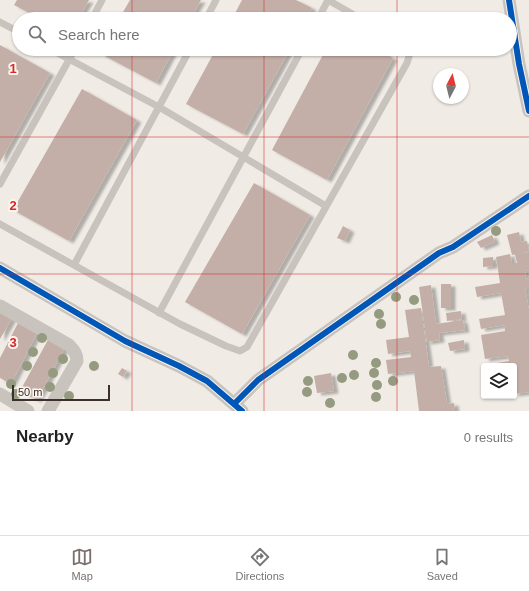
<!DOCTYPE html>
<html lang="en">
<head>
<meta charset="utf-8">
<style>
	:root { --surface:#fff; --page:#f2f2f2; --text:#222; --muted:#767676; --line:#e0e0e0; --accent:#7a716c }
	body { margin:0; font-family:Helvetica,sans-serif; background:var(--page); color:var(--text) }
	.controls { position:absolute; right:12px; bottom:12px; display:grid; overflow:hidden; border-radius:4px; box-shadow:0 1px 3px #0004 }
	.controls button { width:36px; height:36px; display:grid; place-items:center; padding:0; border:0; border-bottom:1px solid var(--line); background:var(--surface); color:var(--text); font:20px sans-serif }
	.compass { position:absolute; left:433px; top:68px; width:36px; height:36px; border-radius:50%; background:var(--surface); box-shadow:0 1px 3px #0004; rotate:7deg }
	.scale { position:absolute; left:12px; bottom:10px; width:98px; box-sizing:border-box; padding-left:4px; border:2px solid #3b302b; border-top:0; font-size:11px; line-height:14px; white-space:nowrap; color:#3b302b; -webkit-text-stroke:3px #fbf5ee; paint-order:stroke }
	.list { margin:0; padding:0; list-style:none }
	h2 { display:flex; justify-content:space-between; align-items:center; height:52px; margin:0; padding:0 16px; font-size:17px }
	h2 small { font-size:13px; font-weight:400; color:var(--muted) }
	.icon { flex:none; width:22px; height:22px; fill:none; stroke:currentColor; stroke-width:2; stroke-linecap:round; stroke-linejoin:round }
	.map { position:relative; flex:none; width:529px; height:411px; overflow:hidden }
	.search { position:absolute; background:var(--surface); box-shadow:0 1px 3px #0004; left:12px; right:12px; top:12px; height:44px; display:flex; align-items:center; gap:10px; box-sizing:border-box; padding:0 14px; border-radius:22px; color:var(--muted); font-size:15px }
	.sheet { height:124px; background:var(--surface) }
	nav { display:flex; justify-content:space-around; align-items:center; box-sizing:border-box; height:56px; border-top:1px solid var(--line); background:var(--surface); font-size:11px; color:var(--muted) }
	nav a { display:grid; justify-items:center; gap:2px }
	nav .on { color:var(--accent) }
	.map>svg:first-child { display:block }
</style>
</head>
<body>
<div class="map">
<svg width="529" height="411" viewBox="0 0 529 411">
	<defs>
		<filter id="shadow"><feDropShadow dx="4.5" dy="2.5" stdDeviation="1" flood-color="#0004"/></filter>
	</defs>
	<rect width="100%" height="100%" fill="#f0ebe5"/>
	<!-- building -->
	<path fill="#c3afa7" filter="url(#shadow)" d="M 17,0 L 89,0 L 78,19 L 41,19 L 14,5 Z
		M 130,0 L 201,0 L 190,19 L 119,19 Z
		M 242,0 L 296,0 L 312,8 L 306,19 L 232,19 Z
		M 0,45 L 50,73 L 0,162 Z
		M 103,49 L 174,49 L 156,83 L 101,54 Z
		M 216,49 L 290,49 L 243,134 L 186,104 Z
		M 326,49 L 377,49 L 393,58 L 327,180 L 272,150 Z
		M 82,89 L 137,120 L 69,241 L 13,210 Z
		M 254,183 L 310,215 L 242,334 L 185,302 Z
		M 343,226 L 350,230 L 345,241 L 337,238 Z
		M 519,232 L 521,242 L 527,241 L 529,251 L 512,255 L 507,235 Z
		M 492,235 L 495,242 L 481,248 L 477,242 Z
		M 529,252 L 529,270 L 525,271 L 526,279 L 529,278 L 529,289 L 525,289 L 529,310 L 529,392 L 514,394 L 514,366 L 483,366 L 483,365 L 509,361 L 508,356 L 485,359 L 481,335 L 505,331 L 504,325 L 481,329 L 479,319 L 505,315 L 501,293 L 477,297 L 475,287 L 500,283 L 496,257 L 510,254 L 512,263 L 517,263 L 515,254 Z
		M 493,257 L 493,266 L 483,267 L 483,258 Z
		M 441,284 L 451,284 L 451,308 L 441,308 Z
		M 431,285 L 436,324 L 463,320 L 465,330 L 439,333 L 440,340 L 427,342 L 419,287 Z
		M 421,308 L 429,367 L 441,366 L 447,404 L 454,403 L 455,411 L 419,411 L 414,371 L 388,374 L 386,360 L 411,357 L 410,351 L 388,354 L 386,340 L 409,337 L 405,310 Z
		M 461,311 L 462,319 L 447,321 L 446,313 Z
		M 0,312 L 12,318 L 0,339 Z
		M 19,321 L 38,331 L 11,384 L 0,378 L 0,358 Z
		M 49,338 L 65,347 L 37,400 L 20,391 Z
		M 464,340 L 465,349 L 450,351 L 448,343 Z
		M 122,368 L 127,371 L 123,377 L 118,374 Z
		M 331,373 L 334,391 L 317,393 L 314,376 Z"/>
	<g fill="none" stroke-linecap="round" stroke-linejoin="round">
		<!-- service -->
		<path stroke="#c9c3be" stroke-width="7" d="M 328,0 L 361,19
			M 92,19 L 102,0
			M 206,19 L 216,0
			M 318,19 L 328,0
			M 0,22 L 19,32
			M 50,49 L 159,107 L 326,206
			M 0,184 L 75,49
			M 0,224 L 180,324 L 226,346 L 240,351 L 247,347 L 407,63 L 410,53 L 409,49
			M 74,265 L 190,49
			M 159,313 L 302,49"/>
		<!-- minor -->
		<path stroke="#c9c3be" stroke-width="13" d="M 509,0 L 519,64 L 529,111
			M 0,268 L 125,341 L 179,366 L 207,381 L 242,411
			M 0,306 L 69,345 C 74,350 77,354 77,361 L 48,411
			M 0,394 L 28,411
			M 234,404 L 258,380 L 439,253 L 453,247 L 529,196"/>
		<!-- cycleway casing -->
		<g stroke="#fbf5ee" stroke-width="8">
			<path id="cycleway" d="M 509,0 L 519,64 L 529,111
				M 0,268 L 125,341 L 179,366 L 207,381 L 242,411
				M 234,404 L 258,380 L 439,253 L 453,247 L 529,196"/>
		</g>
		<!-- cycleway -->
		<use href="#cycleway" stroke="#0057b8" stroke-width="6"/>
	</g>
	<!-- trees -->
	<g fill="#959b80">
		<circle cx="496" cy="231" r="5"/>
		<circle cx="396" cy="297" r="5"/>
		<circle cx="414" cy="300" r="5"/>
		<circle cx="379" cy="314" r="5"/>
		<circle cx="381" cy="324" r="5"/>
		<circle cx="42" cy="338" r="5"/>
		<circle cx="33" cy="352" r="5"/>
		<circle cx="353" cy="355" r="5"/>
		<circle cx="63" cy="359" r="5"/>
		<circle cx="376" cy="363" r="5"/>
		<circle cx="27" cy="366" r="5"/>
		<circle cx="94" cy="366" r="5"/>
		<circle cx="53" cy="373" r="5"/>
		<circle cx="374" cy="373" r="5"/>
		<circle cx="354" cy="375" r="5"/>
		<circle cx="342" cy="378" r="5"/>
		<circle cx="308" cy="381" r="5"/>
		<circle cx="393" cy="381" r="5"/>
		<circle cx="11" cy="384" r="5"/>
		<circle cx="377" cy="385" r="5"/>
		<circle cx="50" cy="387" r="5"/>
		<circle cx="307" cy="392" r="5"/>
		<circle cx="16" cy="394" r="5"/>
		<circle cx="69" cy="396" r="5"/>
		<circle cx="376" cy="397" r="5"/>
		<circle cx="330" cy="403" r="5"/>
	</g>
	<!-- grid -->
	<path fill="none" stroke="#d62828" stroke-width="1" stroke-opacity="0.55" d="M 132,0 L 132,19M 264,0 L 264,19M 397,0 L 397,19M 132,49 L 132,411M 264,49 L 264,411M 397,49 L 397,411M 0,137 L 529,137M 0,274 L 529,274"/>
	<g font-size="13" text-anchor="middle" font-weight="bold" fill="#d62828" stroke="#fbf5ee" stroke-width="4" stroke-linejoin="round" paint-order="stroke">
		<text x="13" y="73">1</text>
		<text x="13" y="210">2</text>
		<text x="13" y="347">3</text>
	</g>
</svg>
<div class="controls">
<button><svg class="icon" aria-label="layers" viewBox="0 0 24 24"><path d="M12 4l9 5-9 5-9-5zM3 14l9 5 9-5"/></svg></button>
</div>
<svg class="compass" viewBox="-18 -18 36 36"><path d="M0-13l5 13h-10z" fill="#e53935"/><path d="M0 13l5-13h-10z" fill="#767676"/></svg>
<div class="scale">50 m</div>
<div class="search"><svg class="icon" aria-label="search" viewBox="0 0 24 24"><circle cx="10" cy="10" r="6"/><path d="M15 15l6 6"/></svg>Search here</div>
</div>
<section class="sheet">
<h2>Nearby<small>0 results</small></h2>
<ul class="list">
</ul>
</section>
<nav>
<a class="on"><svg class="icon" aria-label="map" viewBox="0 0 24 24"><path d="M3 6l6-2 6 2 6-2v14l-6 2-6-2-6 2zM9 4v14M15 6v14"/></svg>Map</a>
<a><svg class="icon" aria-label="directions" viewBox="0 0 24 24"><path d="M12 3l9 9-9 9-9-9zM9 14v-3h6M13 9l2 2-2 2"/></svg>Directions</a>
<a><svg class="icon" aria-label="saved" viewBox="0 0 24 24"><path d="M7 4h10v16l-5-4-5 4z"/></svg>Saved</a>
</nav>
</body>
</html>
